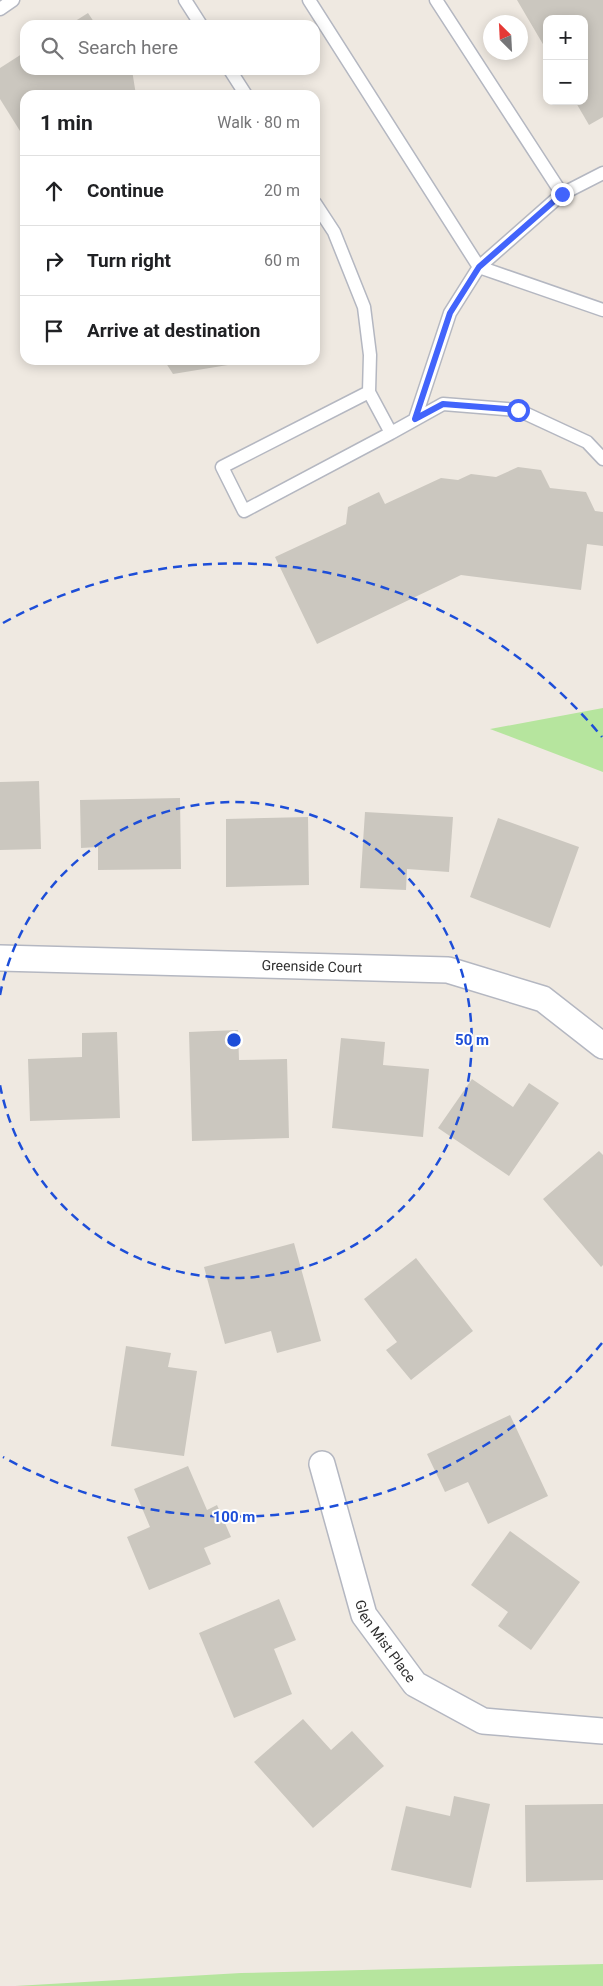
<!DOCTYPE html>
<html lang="en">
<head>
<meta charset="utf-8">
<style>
	:root { --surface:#fff; --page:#f2f2f2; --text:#202124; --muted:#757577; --line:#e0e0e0 }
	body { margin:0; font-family:Roboto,sans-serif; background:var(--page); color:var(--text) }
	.controls { position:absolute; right:15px; top:15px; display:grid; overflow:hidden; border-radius:10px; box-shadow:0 2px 12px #0003 }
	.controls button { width:45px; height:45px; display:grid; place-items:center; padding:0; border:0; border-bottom:1px solid var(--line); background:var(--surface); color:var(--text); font:25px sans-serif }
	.compass { position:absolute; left:483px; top:15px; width:45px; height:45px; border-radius:50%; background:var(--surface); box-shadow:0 2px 12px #0003; rotate:336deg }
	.stop { position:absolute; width:15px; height:15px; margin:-11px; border:4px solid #4264fb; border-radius:50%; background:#fff }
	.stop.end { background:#4264fb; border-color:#fff; box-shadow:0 1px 5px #0008 }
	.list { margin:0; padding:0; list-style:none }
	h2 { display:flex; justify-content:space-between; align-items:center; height:65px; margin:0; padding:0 20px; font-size:21px }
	h2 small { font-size:16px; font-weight:400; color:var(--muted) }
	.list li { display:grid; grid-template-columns:32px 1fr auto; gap:15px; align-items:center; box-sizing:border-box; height:70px; padding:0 20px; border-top:1px solid var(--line) }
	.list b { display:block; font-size:19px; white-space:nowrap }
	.list em { font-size:16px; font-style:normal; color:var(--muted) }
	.icon { flex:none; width:28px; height:28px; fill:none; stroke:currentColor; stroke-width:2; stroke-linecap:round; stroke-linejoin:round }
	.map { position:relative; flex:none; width:603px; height:1986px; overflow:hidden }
	.search { position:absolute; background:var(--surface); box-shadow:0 2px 12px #0003; left:20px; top:20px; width:300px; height:55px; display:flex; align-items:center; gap:12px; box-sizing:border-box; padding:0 18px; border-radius:15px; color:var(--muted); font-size:19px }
	.panel { position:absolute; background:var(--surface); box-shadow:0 2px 12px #0003; left:20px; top:90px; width:300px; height:275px; border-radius:15px }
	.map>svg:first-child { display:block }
</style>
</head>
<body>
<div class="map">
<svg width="603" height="1986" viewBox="0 0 603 1986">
	<rect width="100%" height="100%" fill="#efe9e1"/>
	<!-- green -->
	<path fill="#b6e59e" d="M 603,708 L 603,772 L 490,729 Z
		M 603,1964 L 603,1986 L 15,1986 L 241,1973 Z"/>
	<!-- building -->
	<path fill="#cbc7bf" d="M 517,0 L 603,0 L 603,117 L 589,125 L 575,101 L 584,101 L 584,19 L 547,19 L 547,51 Z
		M 88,13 L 96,25 L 69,25 Z
		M 25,52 L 25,70 L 132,70 L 136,95 L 25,95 L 25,139 L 0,99 L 0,68 Z
		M 164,360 L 240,360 L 234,364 L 173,374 Z
		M 518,467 L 541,470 L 550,488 L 586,492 L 595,511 L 603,512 L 603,546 L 587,544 L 581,590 L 461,575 L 317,644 L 275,557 L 346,524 L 348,507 L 379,492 L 385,504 L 441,478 L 458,480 L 471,474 L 496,477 Z
		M 39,781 L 41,849 L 0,850 L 0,782 Z
		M 180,798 L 181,869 L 98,870 L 98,847 L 81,848 L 80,800 Z
		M 365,812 L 453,817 L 449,872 L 407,869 L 406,890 L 360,888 Z
		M 308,817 L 309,885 L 226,887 L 226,819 Z
		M 498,818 L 579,847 L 550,928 L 470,897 Z
		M 238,1030 L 239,1060 L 287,1059 L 289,1138 L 192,1141 L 189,1032 Z
		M 117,1032 L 120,1118 L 30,1121 L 28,1059 L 82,1057 L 82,1033 Z
		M 341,1038 L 385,1042 L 383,1065 L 429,1069 L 423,1137 L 332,1128 Z
		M 472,1079 L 513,1107 L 529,1083 L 559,1103 L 509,1176 L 438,1128 Z
		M 599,1151 L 603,1155 L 603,1265 L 601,1267 L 543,1199 Z
		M 294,1243 L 321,1341 L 277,1353 L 271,1331 L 225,1344 L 204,1267 Z
		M 416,1258 L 473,1331 L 411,1380 L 386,1350 L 397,1342 L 364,1299 Z
		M 126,1346 L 171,1353 L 168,1367 L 197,1371 L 184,1456 L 111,1446 Z
		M 510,1415 L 548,1496 L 488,1524 L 468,1482 L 445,1492 L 427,1454 Z
		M 188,1466 L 207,1510 L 217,1505 L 231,1537 L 204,1548 L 211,1564 L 149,1590 L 127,1537 L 150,1527 L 134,1489 Z
		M 510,1531 L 580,1582 L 531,1650 L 498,1626 L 508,1612 L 471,1585 Z
		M 279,1599 L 296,1640 L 274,1649 L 292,1694 L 234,1718 L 199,1633 Z
		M 303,1719 L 331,1750 L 352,1731 L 384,1766 L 313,1828 L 254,1762 Z
		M 454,1796 L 490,1804 L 471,1888 L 391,1870 L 406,1806 L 450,1816 Z
		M 603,1804 L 603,1880 L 526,1882 L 525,1805 Z"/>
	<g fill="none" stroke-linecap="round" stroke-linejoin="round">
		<!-- lane casing -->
		<g stroke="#b4b7c1" stroke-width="15">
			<path id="lane" d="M 185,0 L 201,25
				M 309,0 L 479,267 L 603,310
				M 0,9 L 13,0
				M 230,70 L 246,95
				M 562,194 L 603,173
				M 315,203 L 334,232 L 364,307 L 370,355 L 369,392 L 391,433 L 244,511 L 222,467 L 369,392
				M 415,419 L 450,313 L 479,267 L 562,194 L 436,0
				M 391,433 L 443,404 L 518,410 L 587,442 L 603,459"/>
		</g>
		<!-- street casing -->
		<g stroke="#b4b7c1" stroke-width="28">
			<g id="street">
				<path id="s1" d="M 0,958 L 448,970 L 543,999 L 603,1046"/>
				<path id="s2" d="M 322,1464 L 364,1615 L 415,1684 L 483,1721 L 603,1731"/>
			</g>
		</g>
		<!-- lane -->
		<use href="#lane" stroke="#fff" stroke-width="12"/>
		<!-- street -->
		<use href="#street" stroke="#fff" stroke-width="25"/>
	</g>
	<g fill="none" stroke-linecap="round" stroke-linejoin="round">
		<!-- route -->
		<path stroke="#4264fb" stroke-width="6" d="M 518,410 L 443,404 L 415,419 L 450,313 L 479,267 L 562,194"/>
	</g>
	<!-- distance rings -->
	<g fill="none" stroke="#1d4ed8" stroke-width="2.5" stroke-dasharray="9 6">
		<path d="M0 995A238 238 0 1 1 0 1085"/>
		<path d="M602 1343A477 477 0 0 1 3 1457M3 623A477 477 0 0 1 602 737"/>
	</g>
	<g text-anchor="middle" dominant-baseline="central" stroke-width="4" stroke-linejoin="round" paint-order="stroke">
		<!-- street labels -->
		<g font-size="14" fill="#2e2e2e" stroke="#fff">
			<text stroke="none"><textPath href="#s1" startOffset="312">Greenside Court</textPath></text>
			<text stroke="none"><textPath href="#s2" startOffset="190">Glen Mist Place</textPath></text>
		</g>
	</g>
	<circle cx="234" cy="1040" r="8" fill="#1d4ed8" stroke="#fff" stroke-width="2.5"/>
	<g font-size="15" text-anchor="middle" font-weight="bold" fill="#1d4ed8" stroke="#fff" stroke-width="4" stroke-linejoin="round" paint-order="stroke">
		<text x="472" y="1045">50 m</text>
		<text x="234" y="1522">100 m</text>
	</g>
</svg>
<div class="controls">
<button>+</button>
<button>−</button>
</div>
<svg class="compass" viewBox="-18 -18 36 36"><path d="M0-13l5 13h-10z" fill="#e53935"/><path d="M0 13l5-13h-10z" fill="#757577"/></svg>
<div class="stop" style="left:518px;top:410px"></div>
<div class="stop end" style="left:562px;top:194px"></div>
<div class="search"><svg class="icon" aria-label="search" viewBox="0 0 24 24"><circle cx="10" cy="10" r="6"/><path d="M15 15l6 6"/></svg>Search here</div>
<section class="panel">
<h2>1 min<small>Walk · 80 m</small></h2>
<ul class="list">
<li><svg class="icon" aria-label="ahead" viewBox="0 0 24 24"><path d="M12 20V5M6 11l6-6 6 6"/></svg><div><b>Continue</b></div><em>20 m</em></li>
<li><svg class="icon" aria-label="right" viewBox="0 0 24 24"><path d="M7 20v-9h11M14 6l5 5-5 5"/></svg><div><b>Turn right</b></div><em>60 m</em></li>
<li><svg class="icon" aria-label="arrive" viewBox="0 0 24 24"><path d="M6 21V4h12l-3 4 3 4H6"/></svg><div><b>Arrive at destination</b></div></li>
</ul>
</section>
</div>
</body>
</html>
